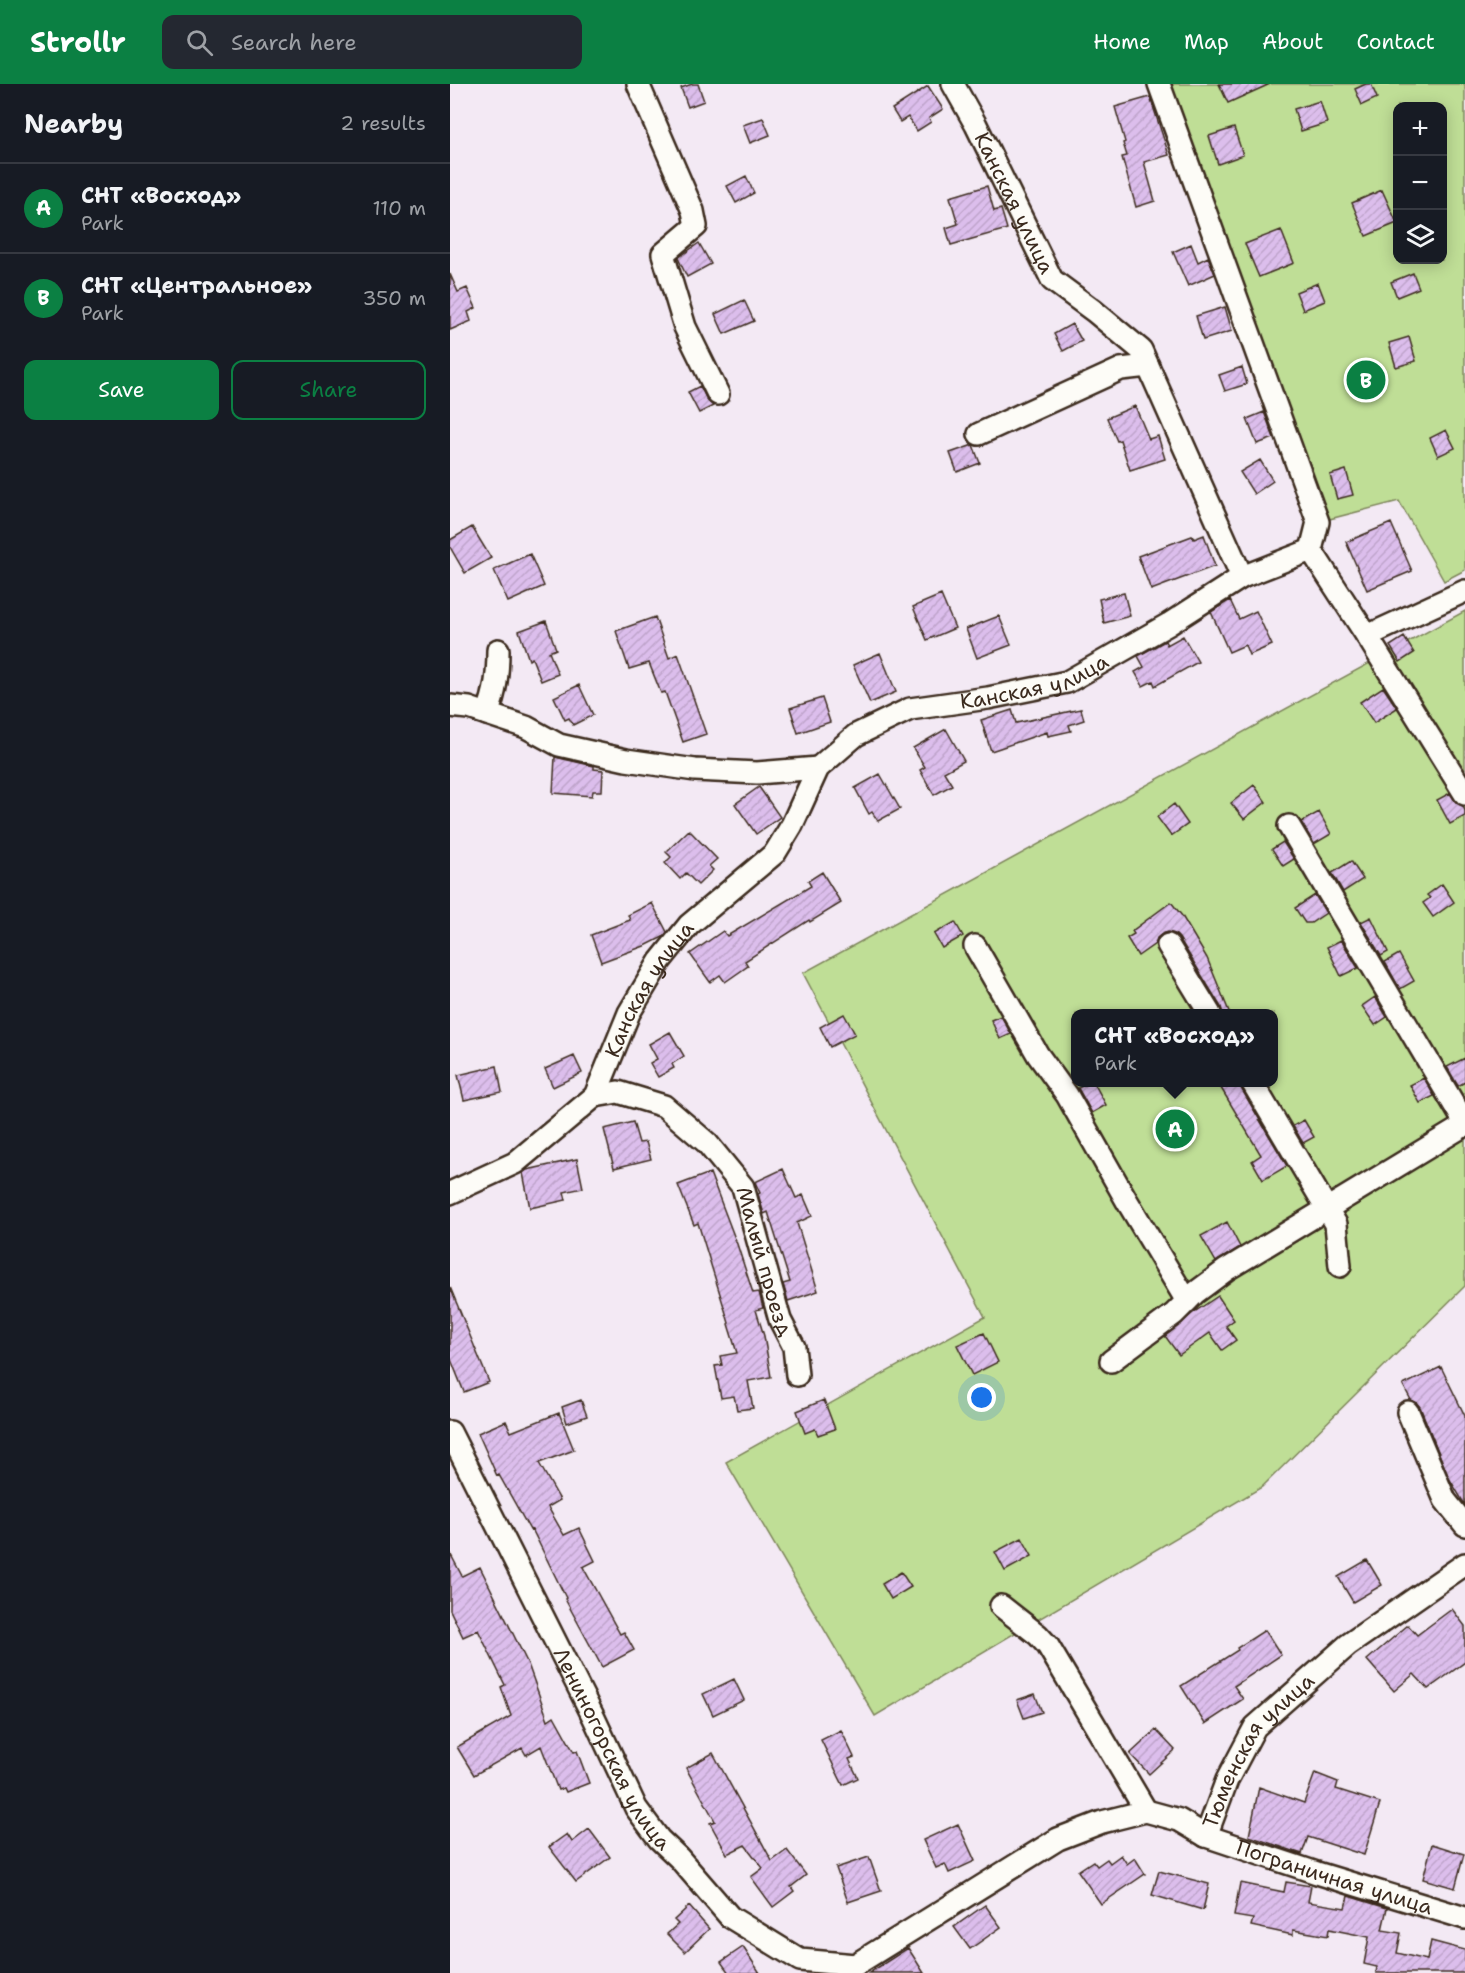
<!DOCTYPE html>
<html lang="en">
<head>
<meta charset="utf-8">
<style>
	:root { --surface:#171b24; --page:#242831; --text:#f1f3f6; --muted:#9ea1a6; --line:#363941; --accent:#0b8043 }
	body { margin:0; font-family:"Shantell Sans",sans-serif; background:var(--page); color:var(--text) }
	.controls { position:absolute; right:18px; top:18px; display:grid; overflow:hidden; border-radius:12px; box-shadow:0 3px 15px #0003 }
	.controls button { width:54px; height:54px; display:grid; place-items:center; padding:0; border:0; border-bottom:2px solid var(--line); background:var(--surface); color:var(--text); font:30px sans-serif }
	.you { position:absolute; left:532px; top:1314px; width:21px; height:21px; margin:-15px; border:4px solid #fff; border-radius:50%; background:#1a73e8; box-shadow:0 0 0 9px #1a73e833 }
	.badge { display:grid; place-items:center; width:39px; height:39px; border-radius:50%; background:var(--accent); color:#fff; font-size:20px; font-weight:700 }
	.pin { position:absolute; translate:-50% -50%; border:3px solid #fff; box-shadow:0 2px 6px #0006 }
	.popup { position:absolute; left:621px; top:925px; width:207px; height:78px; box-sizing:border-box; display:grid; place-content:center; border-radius:12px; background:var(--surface); filter:drop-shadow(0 2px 4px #0005); font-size:20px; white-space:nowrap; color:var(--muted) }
	.popup b { font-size:22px; color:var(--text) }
	.popup::after { content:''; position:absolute; left:50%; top:100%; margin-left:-12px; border:12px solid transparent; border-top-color:var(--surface) }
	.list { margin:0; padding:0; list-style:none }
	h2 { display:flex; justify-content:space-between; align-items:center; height:78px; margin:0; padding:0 24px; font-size:26px }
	h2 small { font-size:20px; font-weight:400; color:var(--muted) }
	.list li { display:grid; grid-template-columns:39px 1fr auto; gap:18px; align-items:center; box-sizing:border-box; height:90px; padding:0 24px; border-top:2px solid var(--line) }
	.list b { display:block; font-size:22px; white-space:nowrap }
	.list p { margin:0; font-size:20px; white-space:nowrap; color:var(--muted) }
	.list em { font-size:20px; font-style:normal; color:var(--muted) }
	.actions { display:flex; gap:12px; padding:18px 24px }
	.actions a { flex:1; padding:14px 0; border:2px solid var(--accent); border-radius:12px; text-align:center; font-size:21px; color:var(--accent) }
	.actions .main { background:var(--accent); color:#fff }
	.icon { flex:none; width:33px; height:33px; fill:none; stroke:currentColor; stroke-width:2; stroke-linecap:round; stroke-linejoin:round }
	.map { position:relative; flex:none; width:1015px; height:1889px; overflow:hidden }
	header { display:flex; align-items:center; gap:36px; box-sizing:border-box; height:84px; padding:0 30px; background:var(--accent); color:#fff }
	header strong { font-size:28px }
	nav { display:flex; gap:33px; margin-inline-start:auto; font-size:21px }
	.search { width:420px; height:54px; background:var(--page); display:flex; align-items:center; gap:15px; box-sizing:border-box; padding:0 21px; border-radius:12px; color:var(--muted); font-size:22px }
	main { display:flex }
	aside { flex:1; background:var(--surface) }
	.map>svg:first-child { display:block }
</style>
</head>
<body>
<header>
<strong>Strollr</strong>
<div class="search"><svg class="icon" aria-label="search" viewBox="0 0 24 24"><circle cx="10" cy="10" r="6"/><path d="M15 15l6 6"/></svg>Search here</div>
<nav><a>Home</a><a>Map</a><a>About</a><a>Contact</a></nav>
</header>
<main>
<aside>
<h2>Nearby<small>2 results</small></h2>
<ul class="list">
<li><span class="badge">A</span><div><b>СНТ «Восход»</b><p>Park</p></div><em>110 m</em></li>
<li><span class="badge">B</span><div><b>СНТ «Центральное»</b><p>Park</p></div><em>350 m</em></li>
</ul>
<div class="actions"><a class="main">Save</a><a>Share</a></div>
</aside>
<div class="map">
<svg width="1015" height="1889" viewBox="0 0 1015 1889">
	<defs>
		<pattern id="building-hatch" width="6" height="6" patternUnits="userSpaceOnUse" patternTransform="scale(1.5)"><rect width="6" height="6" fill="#dcbeec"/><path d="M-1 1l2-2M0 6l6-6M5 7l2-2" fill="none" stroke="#bea3ca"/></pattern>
	</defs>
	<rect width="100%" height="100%" fill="#f3e9f4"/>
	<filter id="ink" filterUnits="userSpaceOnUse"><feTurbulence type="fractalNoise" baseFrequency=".0167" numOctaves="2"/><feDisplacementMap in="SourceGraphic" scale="12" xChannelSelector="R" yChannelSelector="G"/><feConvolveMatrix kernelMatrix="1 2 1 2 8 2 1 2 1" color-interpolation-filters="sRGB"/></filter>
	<g filter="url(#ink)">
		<!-- garden -->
		<path fill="#bfde96" stroke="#7d845a" stroke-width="1.5" fill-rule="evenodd" d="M 709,0 L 1015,0 L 1015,486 L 994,497 L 949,417 L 868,438 ZM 948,22 L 992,22 L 992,176 L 948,176 Z
			M 1015,527 L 1015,1202 L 812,1403 L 425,1632 L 276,1378 L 535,1233 L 353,889 ZM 626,930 L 824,930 L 824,998 L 626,998 Z"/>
		<!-- building -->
		<path fill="url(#building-hatch)" stroke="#3b2a1e" stroke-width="1.5" d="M 242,0 L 248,0 L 254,17 L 238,23 L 231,4 Z
			M 769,0 L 820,0 L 778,19 Z
			M 916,0 L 921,0 L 927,14 L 912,21 L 905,5 Z
			M 478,2 L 493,25 L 479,34 L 481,38 L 467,47 L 458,33 L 450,38 L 442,25 Z
			M 700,13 L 719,71 L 694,78 L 705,117 L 686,123 L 672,73 L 677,72 L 673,59 L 675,58 L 665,23 Z
			M 870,17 L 877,39 L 851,47 L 844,25 Z
			M 313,34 L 320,51 L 300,59 L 293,41 Z
			M 784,44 L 793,71 L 768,80 L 759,52 Z
			M 296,92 L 304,109 L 286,119 L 277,102 Z
			M 537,102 L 544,127 L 551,125 L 557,145 L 501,161 L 496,144 L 508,140 L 500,113 Z
			M 932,106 L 947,139 L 916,152 L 902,119 Z
			M 831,146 L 844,179 L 809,193 L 795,160 Z
			M 249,159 L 261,180 L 237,193 L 228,174 Z
			M 741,160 L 748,178 L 758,173 L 765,190 L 738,202 L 723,168 Z
			M 963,189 L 969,204 L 947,213 L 941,198 Z
			M 0,190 L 8,208 L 17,204 L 26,224 L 18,228 L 21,237 L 0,246 Z
			M 868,199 L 875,217 L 853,226 L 846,208 Z
			M 294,216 L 304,237 L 274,250 L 265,230 Z
			M 775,223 L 782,247 L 753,256 L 746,232 Z
			M 622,240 L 632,257 L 613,267 L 604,250 Z
			M 959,253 L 966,277 L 946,283 L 939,259 Z
			M 792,283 L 797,300 L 775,307 L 769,291 Z
			M 250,302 L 257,316 L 263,322 L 249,329 L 238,308 Z
			M 685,322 L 699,355 L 708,352 L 715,375 L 680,386 L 670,356 L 667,357 L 657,334 Z
			M 814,328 L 824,354 L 807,360 L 797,335 Z
			M 996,346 L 1005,364 L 988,372 L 980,354 Z
			M 523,361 L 530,379 L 507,388 L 500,369 Z
			M 810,376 L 823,397 L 804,410 L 790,388 Z
			M 896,386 L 903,411 L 887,415 L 880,391 Z
			M 941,439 L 962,487 L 917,506 L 896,458 Z
			M 22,443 L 41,474 L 15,489 L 0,463 L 0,456 Z
			M 754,451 L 765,482 L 701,506 L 688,472 L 742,452 L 744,455 Z
			M 80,470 L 94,502 L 58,518 L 44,486 Z
			M 674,509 L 680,532 L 654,539 L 649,515 Z
			M 491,511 L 505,544 L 477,556 L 463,523 Z
			M 780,516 L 789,535 L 806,527 L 822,561 L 799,571 L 795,561 L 779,568 L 761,528 Z
			M 549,532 L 561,561 L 527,574 L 516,545 Z
			M 205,533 L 219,574 L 228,570 L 256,650 L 233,658 L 215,608 L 211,609 L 199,579 L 179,585 L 166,547 Z
			M 96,537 L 106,565 L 99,568 L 108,590 L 91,597 L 82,574 L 79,576 L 69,547 Z
			M 733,552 L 748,578 L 705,602 L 703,597 L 693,602 L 685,588 L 694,583 L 688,572 L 715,557 L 717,561 Z
			M 954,553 L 964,569 L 950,578 L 940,562 Z
			M 430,569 L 446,608 L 420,619 L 403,581 Z
			M 129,601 L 143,631 L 123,641 L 119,634 L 115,636 L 104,613 Z
			M 933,603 L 947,624 L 924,639 L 910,618 Z
			M 372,614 L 380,638 L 348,649 L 340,624 Z
			M 631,625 L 634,636 L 619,641 L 621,647 L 598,652 L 597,648 L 541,667 L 531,636 L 562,626 L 566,639 Z
			M 496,645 L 514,677 L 494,688 L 502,701 L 484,711 L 470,686 L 475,683 L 463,664 Z
			M 105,673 L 144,682 L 144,685 L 153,686 L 152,707 L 143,707 L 142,712 L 103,709 Z
			M 430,690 L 450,725 L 428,737 L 422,728 L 419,730 L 405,704 Z
			M 804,701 L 816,718 L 794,735 L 781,719 Z
			M 309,703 L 330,733 L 306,750 L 285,720 Z
			M 1000,709 L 1005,717 L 1013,722 L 1015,727 L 1015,732 L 1000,740 L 987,716 Z
			M 724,720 L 738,740 L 721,752 L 707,733 Z
			M 869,728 L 881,750 L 864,760 L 851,738 Z
			M 239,746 L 267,775 L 259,782 L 263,786 L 248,801 L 236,789 L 230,795 L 215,779 L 221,773 L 216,768 Z
			M 833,758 L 844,775 L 833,782 L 822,765 Z
			M 901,777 L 913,795 L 893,808 L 882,789 Z
			M 372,788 L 391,819 L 360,838 L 359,836 L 295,877 L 298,882 L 275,898 L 270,891 L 260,898 L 240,870 L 273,847 L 277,852 L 361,802 L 358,797 Z
			M 992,800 L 1004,818 L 983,833 L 973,819 L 980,814 L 977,811 Z
			M 865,811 L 876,829 L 861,839 L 855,839 L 845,824 Z
			M 721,818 L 732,832 L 757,874 L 780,930 L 773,930 L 771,923 L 729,854 L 725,850 L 718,848 L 712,850 L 707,854 L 705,860 L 688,872 L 677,854 L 684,850 L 682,847 Z
			M 202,819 L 217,848 L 213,853 L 197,861 L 151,878 L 141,851 L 180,836 L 178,831 Z
			M 921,833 L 938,868 L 931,872 L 911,838 Z
			M 505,838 L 513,852 L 492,864 L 484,850 Z
			M 891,856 L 908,884 L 891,892 L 877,863 Z
			M 949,870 L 964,897 L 950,905 L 935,878 Z
			M 925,913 L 937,933 L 925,941 L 912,922 Z
			M 394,930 L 405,950 L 380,963 L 370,943 Z
			M 551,932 L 561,950 L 550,955 L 541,936 Z
			M 220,948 L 234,972 L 222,980 L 224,984 L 208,993 L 200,979 L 207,975 L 199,960 Z
			M 124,972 L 132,989 L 103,1003 L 95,985 Z
			M 1015,974 L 1015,998 L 1008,1002 L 997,983 Z
			M 47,982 L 52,1008 L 14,1016 L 8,991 Z
			M 974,994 L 984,1012 L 970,1019 L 960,1001 Z
			M 639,999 L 644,999 L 656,1021 L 642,1029 L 628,1004 Z
			M 768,999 L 788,999 L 837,1082 L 813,1096 L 802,1077 L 811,1071 Z
			M 854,1036 L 864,1053 L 853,1059 L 843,1042 Z
			M 183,1038 L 189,1059 L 196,1058 L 201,1075 L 164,1084 L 154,1045 Z
			M 127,1075 L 133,1104 L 114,1108 L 116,1116 L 80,1124 L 73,1089 L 77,1086 Z
			M 333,1085 L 346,1114 L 353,1111 L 362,1132 L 347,1139 L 368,1207 L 338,1217 L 333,1200 L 340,1198 L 318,1128 L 314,1130 L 308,1110 L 310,1109 L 305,1098 Z
			M 260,1089 L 287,1160 L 303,1209 L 309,1208 L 313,1224 L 306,1226 L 314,1252 L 321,1293 L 298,1297 L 303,1324 L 287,1326 L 284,1312 L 271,1314 L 265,1282 L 272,1281 L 270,1272 L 287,1269 L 278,1240 L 279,1239 L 248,1139 L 244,1141 L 228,1101 Z
			M 777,1138 L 790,1163 L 766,1178 L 751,1152 Z
			M 0,1203 L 39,1298 L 14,1308 L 0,1273 Z
			M 768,1212 L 784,1236 L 776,1242 L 786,1256 L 772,1266 L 760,1249 L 729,1271 L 715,1252 L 743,1229 Z
			M 534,1249 L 548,1278 L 522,1291 L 507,1261 Z
			M 991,1283 L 1015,1332 L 1015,1421 L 999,1394 L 970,1323 L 966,1318 L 961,1316 L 953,1301 Z
			M 131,1316 L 137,1332 L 117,1339 L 112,1323 Z
			M 374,1316 L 385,1345 L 368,1351 L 365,1345 L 355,1349 L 347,1327 Z
			M 109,1329 L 124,1366 L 89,1379 L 110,1416 L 98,1423 L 114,1451 L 129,1444 L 145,1477 L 133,1483 L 170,1550 L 174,1548 L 184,1566 L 152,1583 L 115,1515 L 116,1514 L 82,1445 L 80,1446 L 49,1391 L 47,1392 L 28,1349 L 56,1337 L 61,1348 Z
			M 572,1454 L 582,1472 L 555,1487 L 545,1468 Z
			M 0,1469 L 12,1492 L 30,1483 L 78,1580 L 98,1636 L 104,1632 L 124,1668 L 127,1667 L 139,1699 L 116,1708 L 114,1704 L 108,1706 L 91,1662 L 76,1671 L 72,1664 L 24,1691 L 7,1663 L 61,1632 L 51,1603 L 55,1601 L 28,1546 L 13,1553 L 0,1526 Z
			M 917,1476 L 932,1501 L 903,1518 L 888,1493 Z
			M 451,1488 L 461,1503 L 441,1515 L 432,1500 Z
			M 1002,1525 L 1015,1542 L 1015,1578 L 978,1605 L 964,1590 L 944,1607 L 917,1576 L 958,1541 L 967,1551 Z
			M 815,1546 L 831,1571 L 784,1602 L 793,1615 L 755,1640 L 731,1602 L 788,1566 L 787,1564 Z
			M 284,1595 L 294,1616 L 263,1631 L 253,1610 Z
			M 585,1610 L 592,1628 L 574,1634 L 567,1616 Z
			M 391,1646 L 404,1673 L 399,1675 L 408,1694 L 393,1701 L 371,1656 Z
			M 706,1646 L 725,1666 L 699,1690 L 680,1670 Z
			M 263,1669 L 322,1777 L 337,1766 L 356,1791 L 341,1803 L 344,1807 L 323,1823 L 301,1793 L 313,1784 L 295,1761 L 277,1770 L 260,1739 L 265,1737 L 236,1684 Z
			M 865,1689 L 888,1698 L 886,1705 L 930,1719 L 914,1771 L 858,1753 L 852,1770 L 799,1752 L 809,1703 L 854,1719 Z
			M 508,1740 L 525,1777 L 499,1789 L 495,1780 L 486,1784 L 473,1756 Z
			M 139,1745 L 160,1773 L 126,1798 L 99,1763 L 117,1750 L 122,1758 Z
			M 982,1760 L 1014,1770 L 1005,1804 L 973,1795 Z
			M 671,1771 L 677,1780 L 685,1774 L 695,1790 L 651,1820 L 628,1787 L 643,1777 L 647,1782 L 657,1775 L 660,1779 Z
			M 419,1773 L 431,1807 L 398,1818 L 386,1784 Z
			M 709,1787 L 759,1800 L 753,1826 L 702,1811 Z
			M 836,1798 L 861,1802 L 858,1818 L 895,1824 L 898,1812 L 937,1824 L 932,1846 L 951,1849 L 947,1869 L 977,1876 L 981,1857 L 1015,1866 L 1015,1889 L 926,1889 L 927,1883 L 914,1880 L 919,1853 L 879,1845 L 878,1852 L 843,1846 L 843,1851 L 801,1842 L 803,1835 L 784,1832 L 790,1799 L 834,1808 Z
			M 535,1821 L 551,1843 L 520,1865 L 504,1843 Z
			M 239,1822 L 259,1845 L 235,1868 L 217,1850 L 228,1840 L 224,1836 Z
			M 293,1863 L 310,1889 L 279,1889 L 271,1878 Z
			M 458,1864 L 474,1889 L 419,1889 Z"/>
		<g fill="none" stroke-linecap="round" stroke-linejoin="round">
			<!-- minor casing -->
			<g stroke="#3b2a1e" stroke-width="26">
				<g id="minor">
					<path d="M 188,0 L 243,127 L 246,142 L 213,170 L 235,243 L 268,310"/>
					<path id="s1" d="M 503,0 L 526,41 L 602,196 L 644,227 L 691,266 L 792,493"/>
					<path d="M 709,0 L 868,438 L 861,466"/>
					<path d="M 529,350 L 671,285 L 698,282"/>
					<path d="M 917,552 L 1015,710"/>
					<path d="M 0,622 L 19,624 L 76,643 L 109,661 L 176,676 L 245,686 L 307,689 L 368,684"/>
					<path d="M 37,630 C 46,608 48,589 48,566"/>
					<path d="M 839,742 L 1015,1039"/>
					<path d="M 718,861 L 760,930"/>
					<path d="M 525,862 L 588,971 L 617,1011 L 677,1117 L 737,1217"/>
					<path d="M 802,998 L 886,1140 L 890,1182"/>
					<path id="s2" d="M 145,1012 L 168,1008 L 214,1022 L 257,1059 L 293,1103 L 330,1236 L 344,1263 L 347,1291"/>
					<path id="s3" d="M 0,1109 L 65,1079 L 145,1012 L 179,929 L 210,877 L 239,841 L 325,769 L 342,741 L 368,684 L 406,651 L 460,625 L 538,614 L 617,598 L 719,540 L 792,493 L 861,466 L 917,552 L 1015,507"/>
					<path d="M 661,1277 L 724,1230 L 745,1209 L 776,1186 L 1015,1041"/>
					<path d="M 958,1328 L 995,1416 L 1015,1441"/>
					<path id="s4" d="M 0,1348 L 144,1634 L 186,1724 L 209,1755 L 229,1774 L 280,1833 L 350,1876 L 405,1881"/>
					<path d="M 551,1522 L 588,1551 L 598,1562 L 696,1727"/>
					<path id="s5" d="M 756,1752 L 777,1696 L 805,1643 L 898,1561 L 1015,1480"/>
					<path id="s6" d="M 405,1881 L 608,1755 L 652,1738 L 696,1727 L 729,1736 L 756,1752 L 867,1789 L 1015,1834"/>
				</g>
			</g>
			<!-- minor -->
			<use href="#minor" stroke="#fdfcf7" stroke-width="21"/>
		</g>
	</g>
	<g text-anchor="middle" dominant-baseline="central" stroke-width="4.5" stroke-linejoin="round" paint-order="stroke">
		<!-- street labels -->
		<g font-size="21" fill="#3b2a1e" stroke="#fdfcf7">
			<text stroke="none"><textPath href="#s1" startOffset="134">Канская улица</textPath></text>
			<text stroke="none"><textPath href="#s3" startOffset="818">Канская улица</textPath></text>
			<text stroke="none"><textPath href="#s3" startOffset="296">Канская улица</textPath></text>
			<text stroke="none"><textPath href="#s2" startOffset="262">Малый проезд</textPath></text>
			<text stroke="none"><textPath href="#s4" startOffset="356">Лениногорская улица</textPath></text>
			<text stroke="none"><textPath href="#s5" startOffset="102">Тюменская улица</textPath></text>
			<text stroke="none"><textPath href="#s6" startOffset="532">Пограничная улица</textPath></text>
		</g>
	</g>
</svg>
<div class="controls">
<button>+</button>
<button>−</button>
<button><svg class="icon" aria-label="layers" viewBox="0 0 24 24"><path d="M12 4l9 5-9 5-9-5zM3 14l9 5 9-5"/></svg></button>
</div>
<div class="you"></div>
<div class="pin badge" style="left:725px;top:1045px">A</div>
<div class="popup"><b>СНТ «Восход»</b>Park</div>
<div class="pin badge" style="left:916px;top:296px">B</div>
</div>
</main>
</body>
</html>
